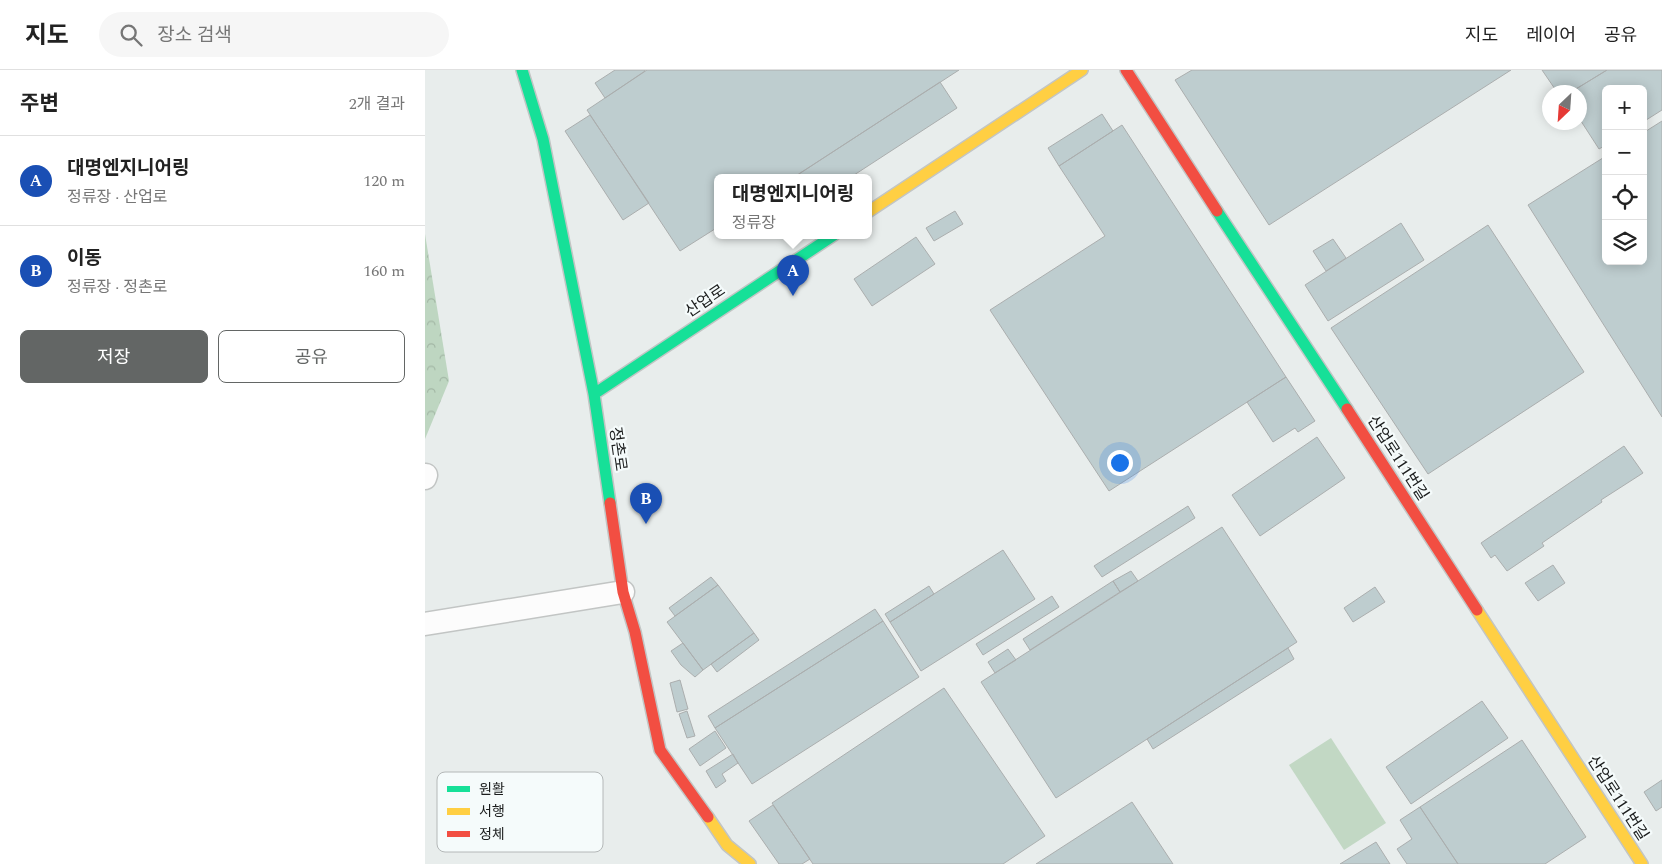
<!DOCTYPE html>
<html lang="ko">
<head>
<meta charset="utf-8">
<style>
	:root { --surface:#fff; --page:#f6f6f6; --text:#222; --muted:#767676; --line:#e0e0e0; --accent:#636665 }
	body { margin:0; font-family:Spectral,"Noto Sans KR",serif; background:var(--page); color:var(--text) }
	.controls { position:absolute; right:15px; top:15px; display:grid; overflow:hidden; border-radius:8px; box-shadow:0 2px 12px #0003 }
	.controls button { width:45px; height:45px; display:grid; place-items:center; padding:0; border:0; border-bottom:1px solid var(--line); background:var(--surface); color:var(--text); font:25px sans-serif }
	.compass { position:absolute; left:1117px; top:15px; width:45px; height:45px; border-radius:50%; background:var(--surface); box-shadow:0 2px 12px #0003; rotate:205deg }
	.you { position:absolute; left:694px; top:392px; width:18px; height:18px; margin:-12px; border:4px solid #fff; border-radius:50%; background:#1a73e8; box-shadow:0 0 0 8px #1a73e833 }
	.badge { display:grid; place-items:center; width:32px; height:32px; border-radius:50%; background:var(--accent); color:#fff; font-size:16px; font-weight:700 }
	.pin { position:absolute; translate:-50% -41px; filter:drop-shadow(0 1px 2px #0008) }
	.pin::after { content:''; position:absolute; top:26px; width:18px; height:15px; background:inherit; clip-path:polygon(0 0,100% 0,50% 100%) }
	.popup { position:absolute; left:289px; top:104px; width:158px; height:65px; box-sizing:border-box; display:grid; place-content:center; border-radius:8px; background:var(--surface); filter:drop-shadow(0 1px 4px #0005); font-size:16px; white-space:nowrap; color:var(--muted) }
	.popup b { font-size:19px; color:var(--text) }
	.popup::after { content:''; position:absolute; left:50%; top:100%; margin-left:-10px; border:10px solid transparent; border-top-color:var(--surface) }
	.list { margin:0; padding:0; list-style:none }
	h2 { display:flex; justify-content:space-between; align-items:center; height:65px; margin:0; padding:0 20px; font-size:21px }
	h2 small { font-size:16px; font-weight:400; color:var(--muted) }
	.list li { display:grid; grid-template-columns:32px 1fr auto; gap:15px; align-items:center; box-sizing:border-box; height:90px; padding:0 20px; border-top:1px solid var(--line) }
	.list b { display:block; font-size:19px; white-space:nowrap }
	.list p { margin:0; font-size:16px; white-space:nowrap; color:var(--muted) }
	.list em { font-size:16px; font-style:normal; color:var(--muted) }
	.actions { display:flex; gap:10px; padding:15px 20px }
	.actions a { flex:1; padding:11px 0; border:1px solid var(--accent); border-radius:8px; text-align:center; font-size:18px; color:var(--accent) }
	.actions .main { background:var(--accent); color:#fff }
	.icon { flex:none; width:28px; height:28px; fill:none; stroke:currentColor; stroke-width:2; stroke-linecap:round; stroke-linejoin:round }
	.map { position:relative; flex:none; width:1237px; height:794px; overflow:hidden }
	header { display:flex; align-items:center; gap:30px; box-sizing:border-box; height:70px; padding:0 25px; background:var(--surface); border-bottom:1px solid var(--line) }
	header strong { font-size:24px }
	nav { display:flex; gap:28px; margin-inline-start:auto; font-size:18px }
	.search { width:350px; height:45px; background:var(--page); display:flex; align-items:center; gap:12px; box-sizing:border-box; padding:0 18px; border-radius:28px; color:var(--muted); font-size:19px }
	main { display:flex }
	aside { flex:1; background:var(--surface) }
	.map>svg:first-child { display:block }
</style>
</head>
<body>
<header>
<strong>지도</strong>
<div class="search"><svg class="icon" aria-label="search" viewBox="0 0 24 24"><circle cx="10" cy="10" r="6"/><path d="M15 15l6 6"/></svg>장소 검색</div>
<nav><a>지도</a><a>레이어</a><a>공유</a></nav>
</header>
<main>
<aside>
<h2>주변<small>2개 결과</small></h2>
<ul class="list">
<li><span class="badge" style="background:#1a4fb4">A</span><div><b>대명엔지니어링</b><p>정류장 · 산업로</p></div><em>120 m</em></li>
<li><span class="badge" style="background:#1a4fb4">B</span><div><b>이동</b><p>정류장 · 정촌로</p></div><em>160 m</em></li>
</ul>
<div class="actions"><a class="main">저장</a><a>공유</a></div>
</aside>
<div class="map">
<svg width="1237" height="794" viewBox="0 0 1237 794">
	<defs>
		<pattern id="forest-crowns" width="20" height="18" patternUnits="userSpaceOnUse" patternTransform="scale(1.25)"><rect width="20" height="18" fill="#bed6c1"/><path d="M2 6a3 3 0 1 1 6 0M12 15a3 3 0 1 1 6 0" fill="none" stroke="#a3b7a5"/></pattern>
	</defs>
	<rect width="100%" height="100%" fill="#e8edec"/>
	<!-- forest -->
	<path fill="url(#forest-crowns)" d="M 0,164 L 24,311 L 0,369 Z"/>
	<!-- pitch -->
	<path fill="#c2d8c4" d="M 906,668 L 961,753 L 919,780 L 864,695 Z"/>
	<!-- building -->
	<path fill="#becdcf" stroke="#abaeae" d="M 190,0 L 220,0 L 220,1 L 180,28 L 170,13 Z
		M 222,0 L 534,0 L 369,107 L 293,107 L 293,157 L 255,181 L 162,40 Z
		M 767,0 L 1086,0 L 844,155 L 750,10 Z
		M 1117,0 L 1182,0 L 1146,22 L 1132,22 Z
		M 1182,0 L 1237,0 L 1237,40 L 1218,52 L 1218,19 L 1181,19 L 1181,75 L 1174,79 L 1154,48 L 1154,22 L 1146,22 Z
		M 515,12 L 532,38 L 426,107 L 377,107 L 374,104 Z
		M 677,44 L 688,61 L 634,96 L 623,78 Z
		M 165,45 L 224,133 L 198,150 L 140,61 Z
		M 1237,51 L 1237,347 L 1103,135 L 1181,86 L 1181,191 L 1218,191 L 1218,63 Z
		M 697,55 L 861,307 L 684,421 L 565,240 L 680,166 L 634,96 Z
		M 530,141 L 538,154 L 509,171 L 501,158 Z
		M 976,153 L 999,190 L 903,251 L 880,215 Z
		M 1063,155 L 1159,302 L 1003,404 L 906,258 Z
		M 491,167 L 510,194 L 447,236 L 429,209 Z
		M 908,169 L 921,188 L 901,201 L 888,181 Z
		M 861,307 L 890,351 L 873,362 L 870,358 L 848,372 L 822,332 Z
		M 892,367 L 920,408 L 835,466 L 807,425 Z
		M 1199,376 L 1218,403 L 1176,430 L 1177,432 L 1117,473 L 1119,476 L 1082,501 L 1070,485 L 1066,488 L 1056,473 Z
		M 763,436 L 770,448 L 677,507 L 669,496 Z
		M 797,457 L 872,572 L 631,728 L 556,612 Z
		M 578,480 L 610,529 L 496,601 L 465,552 Z
		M 1128,495 L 1140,513 L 1113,531 L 1100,513 Z
		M 706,501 L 713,511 L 695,522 L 688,511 Z
		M 286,507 L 293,515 L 250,546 L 244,538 Z
		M 688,511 L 695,522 L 605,580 L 598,569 Z
		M 293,515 L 329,563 L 278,600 L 242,552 Z
		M 504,516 L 509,524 L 465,552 L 460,544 Z
		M 950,517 L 960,532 L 928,552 L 919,538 Z
		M 627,526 L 634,537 L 558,585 L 551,574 Z
		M 450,539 L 458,551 L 290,658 L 283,646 Z
		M 458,551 L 494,607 L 327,714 L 290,658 Z
		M 329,563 L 334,570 L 292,602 L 286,594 Z
		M 258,573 L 278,600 L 270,607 L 256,595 L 246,581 Z
		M 863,578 L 869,589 L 728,679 L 722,669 Z
		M 583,579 L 591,590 L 570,603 L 563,592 Z
		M 255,610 L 263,639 L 252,642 L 245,613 Z
		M 519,618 L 620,766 L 578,794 L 388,794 L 347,733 Z
		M 1057,631 L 1083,668 L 986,734 L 961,697 Z
		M 262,641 L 270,666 L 262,668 L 254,644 Z
		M 290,661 L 301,678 L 275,696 L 264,679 Z
		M 1097,670 L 1161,767 L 1120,794 L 1033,794 L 995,737 Z
		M 308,684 L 313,693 L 297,704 L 301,711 L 291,718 L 281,701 Z
		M 1237,710 L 1237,737 L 1231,741 L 1219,722 Z
		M 707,732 L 748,794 L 611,794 Z
		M 348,735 L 385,789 L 377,794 L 354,794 L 324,751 Z
		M 995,737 L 1033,794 L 982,794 L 972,779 L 987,769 L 975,750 Z
		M 951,772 L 965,794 L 915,794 Z"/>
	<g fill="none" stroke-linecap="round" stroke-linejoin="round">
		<!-- street casing -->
		<g stroke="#c2c5c4" stroke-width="25">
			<path id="street" d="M 0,408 L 1,405
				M 0,554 L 198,522"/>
		</g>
		<!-- fast casing -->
		<g stroke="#c2c5c4" stroke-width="14">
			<path id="fast" d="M 97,0 L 118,69 L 169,324 L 185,433
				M 792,141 L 922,339
				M 169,324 L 409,165"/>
		</g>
		<!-- slow casing -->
		<g stroke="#c2c5c4" stroke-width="14">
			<path id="slow" d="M 443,142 L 657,0
				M 1052,540 L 1217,794
				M 283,747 L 302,775 L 325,794"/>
		</g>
		<!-- jam casing -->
		<g stroke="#c2c5c4" stroke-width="14">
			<path id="jam" d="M 701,0 L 792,141
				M 922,339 L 1052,540
				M 185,433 L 198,522 L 210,562 L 235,680 L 283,747"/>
		</g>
		<!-- street -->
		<use href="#street" stroke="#fcfcfc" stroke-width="22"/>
		<!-- fast -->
		<use href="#fast" stroke="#16e098" stroke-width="11"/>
		<!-- slow -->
		<use href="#slow" stroke="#ffcf43" stroke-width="11"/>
		<!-- jam -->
		<use href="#jam" stroke="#f24e42" stroke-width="11"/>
	</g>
	<g text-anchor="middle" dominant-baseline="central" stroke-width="4.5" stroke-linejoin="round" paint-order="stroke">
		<!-- street labels -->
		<g font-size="16" fill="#1b1d1d" stroke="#f5fbfb">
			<text transform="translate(280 231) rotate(-34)">산업로</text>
			<text transform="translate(193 379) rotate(82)">정촌로</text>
			<text transform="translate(973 388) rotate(57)">산업로111번길</text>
			<text transform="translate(1193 728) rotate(57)">산업로111번길</text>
		</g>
	</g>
	<!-- legend -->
	<rect x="12" y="702" width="166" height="80" rx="8" fill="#f5fbfb" stroke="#b4b8b8" stroke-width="1"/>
	<rect x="22" y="716" width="23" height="6" fill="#16e098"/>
	<rect x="22" y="738" width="23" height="7" fill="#ffcf43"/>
	<rect x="22" y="761" width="23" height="6" fill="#f24e42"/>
	<g font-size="14" fill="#1b1d1d">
		<text x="54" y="724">원활</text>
		<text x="54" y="746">서행</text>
		<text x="54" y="769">정체</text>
	</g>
</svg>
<div class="controls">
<button>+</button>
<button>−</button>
<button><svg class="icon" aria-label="locate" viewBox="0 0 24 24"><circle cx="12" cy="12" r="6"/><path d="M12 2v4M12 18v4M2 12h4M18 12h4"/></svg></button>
<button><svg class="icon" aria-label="layers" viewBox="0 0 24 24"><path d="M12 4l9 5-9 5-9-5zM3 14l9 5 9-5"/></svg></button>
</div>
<svg class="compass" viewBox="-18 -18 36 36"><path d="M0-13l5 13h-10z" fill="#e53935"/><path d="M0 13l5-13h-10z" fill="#767676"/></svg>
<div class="you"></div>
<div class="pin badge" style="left:368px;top:226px;background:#1a4fb4">A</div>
<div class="popup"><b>대명엔지니어링</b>정류장</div>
<div class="pin badge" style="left:221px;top:454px;background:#1a4fb4">B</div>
</div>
</main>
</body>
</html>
